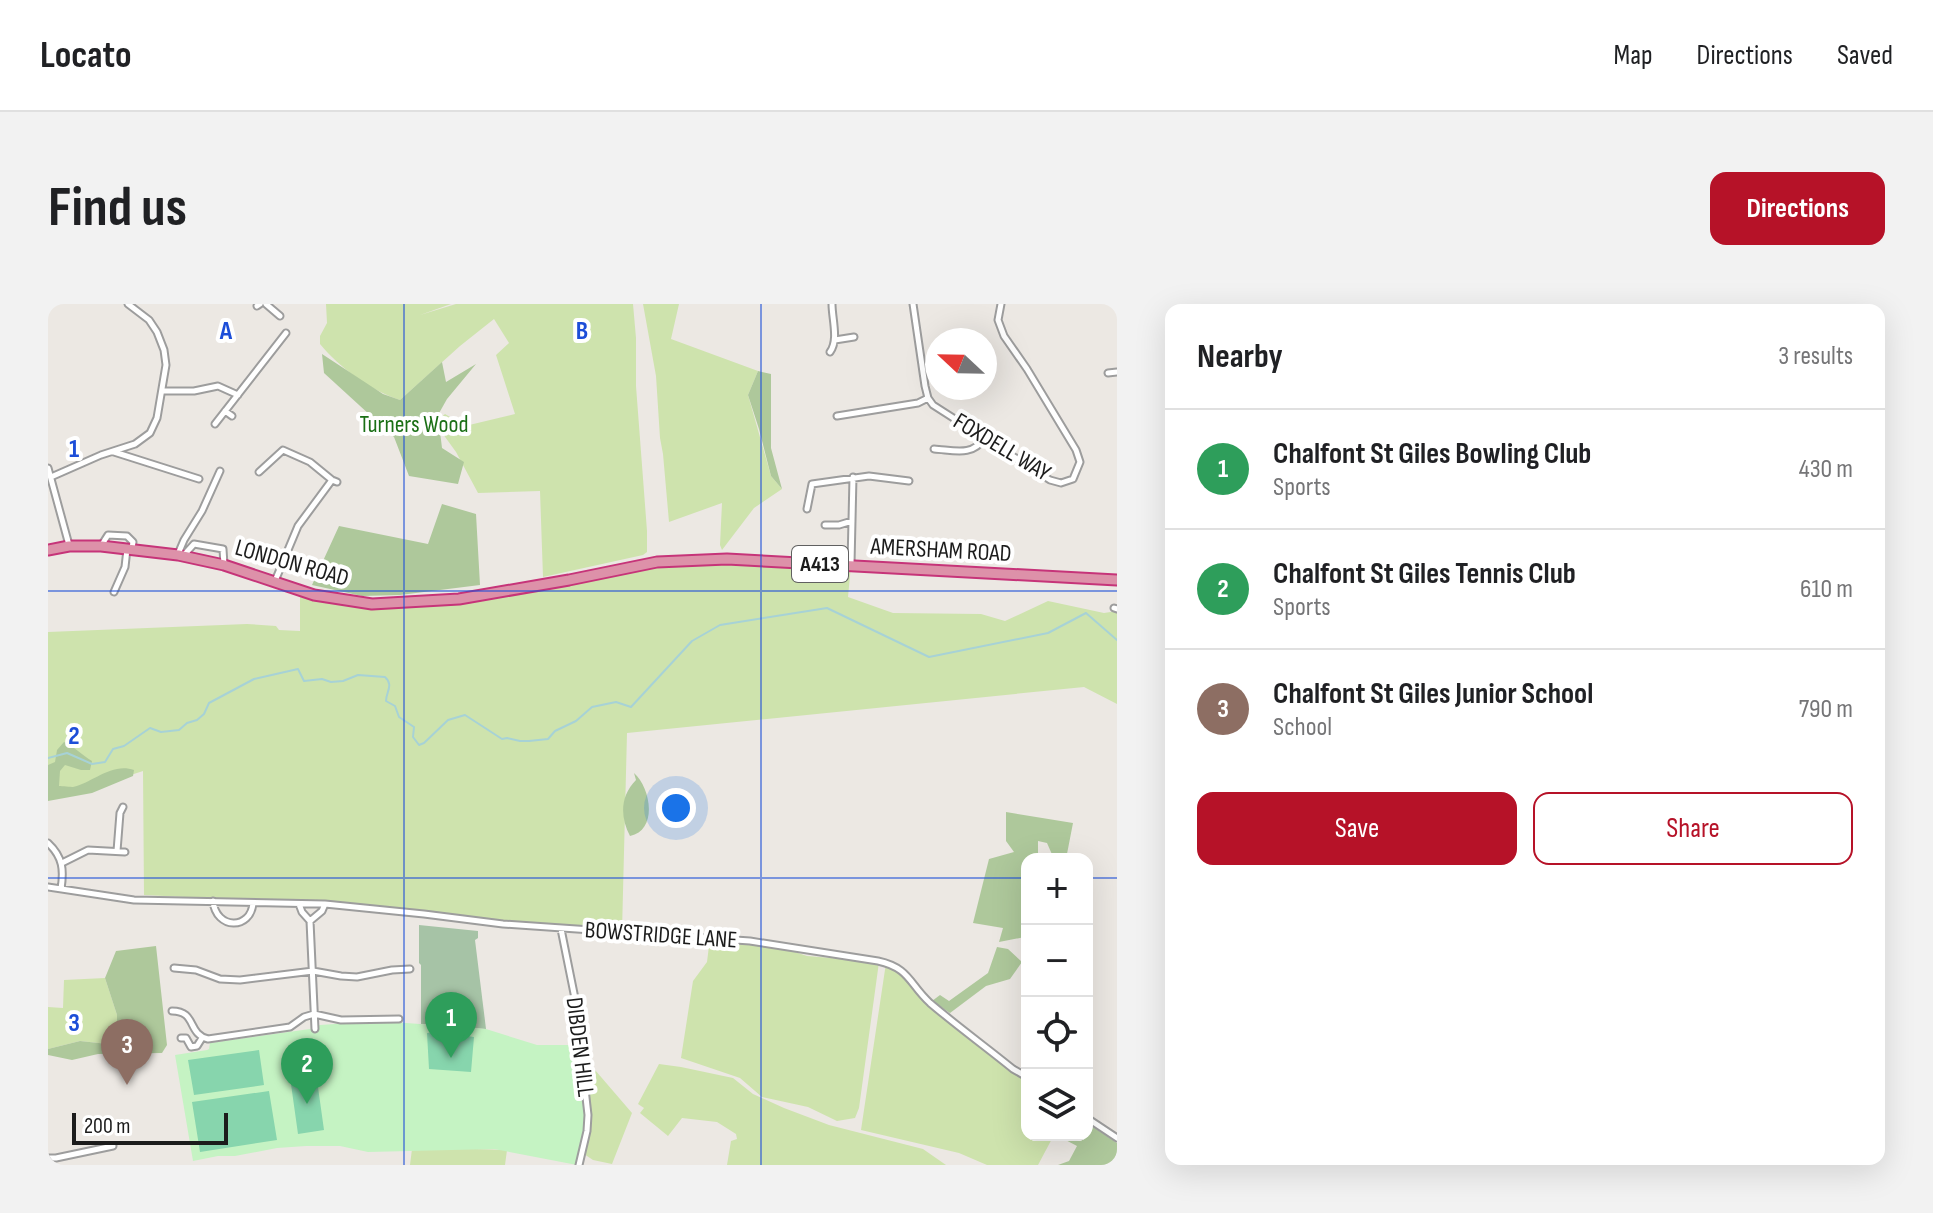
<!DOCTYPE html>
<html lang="en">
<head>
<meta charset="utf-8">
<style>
	:root { --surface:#fff; --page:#f2f2f2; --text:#202124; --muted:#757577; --line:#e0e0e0; --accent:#b61228 }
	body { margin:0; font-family:"Sofia Sans Condensed",sans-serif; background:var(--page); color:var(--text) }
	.controls { position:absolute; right:24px; bottom:24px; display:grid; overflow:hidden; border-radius:16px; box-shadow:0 8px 32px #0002 }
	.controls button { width:72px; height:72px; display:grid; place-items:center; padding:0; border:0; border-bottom:2px solid var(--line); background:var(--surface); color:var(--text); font:40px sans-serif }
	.compass { position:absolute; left:877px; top:24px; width:72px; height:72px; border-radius:50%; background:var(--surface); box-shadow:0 8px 32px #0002; rotate:292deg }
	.scale { position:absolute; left:24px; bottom:20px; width:156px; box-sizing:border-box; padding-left:8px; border:4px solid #1c1c1c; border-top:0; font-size:22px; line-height:28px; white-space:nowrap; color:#1c1c1c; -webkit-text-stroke:6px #fff; paint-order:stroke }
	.you { position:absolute; left:628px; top:504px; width:28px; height:28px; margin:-20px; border:6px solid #fff; border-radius:50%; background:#1a73e8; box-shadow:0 0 0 12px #1a73e833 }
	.badge { display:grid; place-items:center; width:52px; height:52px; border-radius:50%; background:var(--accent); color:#fff; font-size:26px; font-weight:700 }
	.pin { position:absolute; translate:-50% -66px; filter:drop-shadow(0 2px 4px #0008) }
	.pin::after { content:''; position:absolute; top:42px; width:28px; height:24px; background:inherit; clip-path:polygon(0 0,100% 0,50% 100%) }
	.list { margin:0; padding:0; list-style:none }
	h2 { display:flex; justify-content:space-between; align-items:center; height:104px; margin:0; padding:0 32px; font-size:34px }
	h2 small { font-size:26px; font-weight:400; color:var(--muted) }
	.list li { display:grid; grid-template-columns:52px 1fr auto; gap:24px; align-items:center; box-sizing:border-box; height:120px; padding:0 32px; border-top:2px solid var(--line) }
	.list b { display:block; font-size:30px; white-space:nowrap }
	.list p { margin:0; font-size:26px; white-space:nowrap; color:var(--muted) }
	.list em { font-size:26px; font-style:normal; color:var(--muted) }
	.actions { display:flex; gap:16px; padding:24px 32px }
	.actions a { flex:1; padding:18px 0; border:2px solid var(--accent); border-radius:16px; text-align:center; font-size:28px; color:var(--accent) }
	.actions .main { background:var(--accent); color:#fff }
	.icon { flex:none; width:44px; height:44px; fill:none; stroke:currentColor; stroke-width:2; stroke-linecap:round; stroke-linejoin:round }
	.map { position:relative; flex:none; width:1069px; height:861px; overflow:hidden; border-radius:16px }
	header { display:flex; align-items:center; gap:48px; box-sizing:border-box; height:112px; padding:0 40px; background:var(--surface); border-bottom:2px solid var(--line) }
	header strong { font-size:38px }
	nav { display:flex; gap:44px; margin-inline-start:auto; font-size:28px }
	.intro { display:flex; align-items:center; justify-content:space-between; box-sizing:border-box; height:192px; padding:0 48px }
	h1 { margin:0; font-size:56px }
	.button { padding:20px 36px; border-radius:16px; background:var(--accent); color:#fff; font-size:28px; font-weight:700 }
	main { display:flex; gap:48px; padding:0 48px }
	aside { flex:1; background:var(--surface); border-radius:16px; box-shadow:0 8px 32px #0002 }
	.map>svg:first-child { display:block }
</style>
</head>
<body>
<header>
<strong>Locato</strong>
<nav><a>Map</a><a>Directions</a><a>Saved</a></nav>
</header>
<div class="intro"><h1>Find us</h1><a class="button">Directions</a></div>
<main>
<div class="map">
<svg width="1069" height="861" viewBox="0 0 1069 861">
	<rect width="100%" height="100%" fill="#ece8e3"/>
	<!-- grass -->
	<path fill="#cee3ad" d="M 278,0 L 403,0 L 372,11 L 408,0 L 585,0 L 588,34 L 588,82 L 599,227 L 599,248 L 595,251 L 495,273 L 492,187 L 430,189 L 408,148 L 387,119 L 397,110 L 417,122 L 467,110 L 448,51 L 461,39 L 446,15 L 412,42 L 352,96 C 322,86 292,64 272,40 L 272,32 L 279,19 Z
		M 595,0 L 631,0 L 623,35 L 710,67 L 700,91 L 723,172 L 734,185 L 706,204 L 674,246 L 672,241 L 674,199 L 621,218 L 615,150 L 612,134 L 608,72 Z
		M 609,258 L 803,261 L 800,293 L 845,309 L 933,310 L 957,317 L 1000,297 L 1056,309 L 1069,307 L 1069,400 L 1036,383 L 579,429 L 574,628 L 455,620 L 294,598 L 277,600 L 96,591 L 95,467 L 31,488 L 0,494 L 0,328 L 199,320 L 228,322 L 231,326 L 252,327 L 252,293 L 324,300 L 421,293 Z
		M 662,634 L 729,642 L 759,652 L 831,658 L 811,804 L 807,814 L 789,817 L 760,803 L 714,793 L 692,774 L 633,754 L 645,677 L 659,658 Z
		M 838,659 L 843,660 L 880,697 L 979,773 L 979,831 L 1006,831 L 990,861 L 939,861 L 911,849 L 813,826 Z
		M 57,674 L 69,711 L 69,741 L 32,737 L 0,745 L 0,703 L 15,704 L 16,676 Z
		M 541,759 L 584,809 L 564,860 L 545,856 L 536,850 L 541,823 L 537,771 Z
		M 611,760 L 633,763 L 685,774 L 705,790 L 736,804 L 781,821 L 875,845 L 898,861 L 679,861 L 683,837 L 689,835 L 688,830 L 669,818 L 634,814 L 620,832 L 592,809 L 596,804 L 590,800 Z
		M 395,844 L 459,846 L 457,861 L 362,861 L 364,845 Z"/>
	<!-- forest -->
	<path fill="#aec89b" d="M 274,50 L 335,90 L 352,96 L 394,58 L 398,78 L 428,60 L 399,95 L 390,111 L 394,144 L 416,158 L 410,180 L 361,172 L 346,133 L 276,69 Z
		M 710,67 L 723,70 L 723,144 L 734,185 L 723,172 L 711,125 L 700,91 Z
		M 394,200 L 428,210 L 432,281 L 352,291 L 314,292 L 264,281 L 291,222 L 380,240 Z
		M 16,438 C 27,443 34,451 44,457 L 42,466 L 33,466 L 17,461 L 12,467 L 11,482 C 14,482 23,483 25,483 C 44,479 64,458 86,466 L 85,472 L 44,489 L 0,497 L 0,461 L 7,458 L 9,446 Z
		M 586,469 C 603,484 610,526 582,532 C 572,513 572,492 588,476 Z
		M 958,508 L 1025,519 L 1018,555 L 1006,555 L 999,539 L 990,537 L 990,555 L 979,555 L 979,624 L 977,633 L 951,638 L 955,624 L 925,619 L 941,555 L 966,548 L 958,537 Z
		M 108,642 L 119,741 L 114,749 L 50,750 L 24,756 L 0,751 L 0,745 L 32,737 L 69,741 L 69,711 L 57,674 L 68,647 Z
		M 949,643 L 960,645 L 974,658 L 962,675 L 938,682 L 902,709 L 884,697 L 892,691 L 901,697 L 940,669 Z
		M 1039,819 L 1069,839 L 1069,861 L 1010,861 L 1021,857 L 1029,842 L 1010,832 L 1010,831 L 1039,831 Z"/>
	<!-- cemetery -->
	<path fill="#a6c3a6" d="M 371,621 L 430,627 L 430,634 L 427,636 L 438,725 L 373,720 L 373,661 L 371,659 Z"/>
	<!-- park -->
	<path fill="#c5f3c3" d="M 317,718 L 345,718 L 438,725 L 489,741 L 529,741 L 534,745 L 530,777 L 537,803 L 536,823 L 529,861 L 446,845 L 320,848 L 292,842 L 258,842 L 229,844 L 187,852 L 170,852 L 145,857 L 127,751 L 159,746 L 161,745 L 162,739 L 262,725 L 272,721 Z"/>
	<!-- pitch -->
	<path fill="#87d5ad" d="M 389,728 L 426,733 L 423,768 L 381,765 L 379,729 Z
		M 211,746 L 216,781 L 146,791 L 140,756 Z
		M 268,769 L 276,826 L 250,830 L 242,773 Z
		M 221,787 L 229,836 L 152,848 L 144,798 Z"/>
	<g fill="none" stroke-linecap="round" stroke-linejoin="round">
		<!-- stream -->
		<path stroke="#a7d2d6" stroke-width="2" d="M 0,454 L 19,449 L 44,460 L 57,458 L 65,445 L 76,442 L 102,424 L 113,428 L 131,426 L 139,419 L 149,416 L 156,410 L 161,399 L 206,375 L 250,365 L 256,377 L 274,375 L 283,378 L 295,377 L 310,371 L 337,373 C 346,381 338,388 338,397 L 347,402 L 351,413 L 366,423 L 365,433 L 371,441 L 376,439 L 400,416 L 417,411 L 454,435 L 459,434 L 472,437 L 481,437 L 500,435 L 507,427 L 528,417 L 544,403 L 568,398 L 583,403 L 644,337 L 672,321 L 779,304 L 881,353 L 1000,329 L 1038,309 L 1069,336"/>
		<!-- street casing -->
		<g stroke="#9d9d9d" stroke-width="9">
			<path id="street" d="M 218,0 L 232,12
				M 865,0 L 877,82 L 880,94 L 885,101 L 1002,176 L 1013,179 L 1025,175 L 1032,158 L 1028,146 L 979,65 L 956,32 L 950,16 L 953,0
				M 209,2 L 212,0
				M 787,36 L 806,33
				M 782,48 C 791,36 784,15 784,0
				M 1060,69 L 1069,68
				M 115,87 L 146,87 L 170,82 L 190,91
				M 177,107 L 184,112
				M 789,112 L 870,99 L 880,94
				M 167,120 L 238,29
				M 886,145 C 905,146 925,153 936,134
				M 66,148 L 151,175
				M 0,164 L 21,241
				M 211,168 L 235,146 L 262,158 L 284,176 L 289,178
				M 3,173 L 53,151 L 87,140 L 102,129 L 109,114 L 118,61 L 116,46 L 109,28 L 101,16 L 80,0
				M 759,205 L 764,180 L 821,172 L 861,177
				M 777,221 L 791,221 L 804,217
				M 53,242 L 60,231 L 79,232 L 85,238 L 84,244
				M 130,250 L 136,236 L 154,207 L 172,167
				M 136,251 L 146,240 L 175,245 L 176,261
				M 803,260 L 805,173
				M 227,277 L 250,222 L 284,176
				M 66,288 L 77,263 L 79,245
				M 1066,304 L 1069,305
				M 0,539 C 15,553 16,566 13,585
				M 69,547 L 72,509 L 75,503
				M 14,559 L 40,546 L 77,548
				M 0,583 L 86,596 L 277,600 L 376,610 L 455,620 L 702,637 L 830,657 C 862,664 861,680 882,699 C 909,722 938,743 965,765 L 979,773
				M 165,597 C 168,626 203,626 205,599
				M 251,600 L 254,608 L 262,617 L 267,725
				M 262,617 L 274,607 L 277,600
				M 513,625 L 537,744 L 535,767 L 540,811 L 539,827 L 531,861
				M 126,664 L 148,666 L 172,675 L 192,676 L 265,667 L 293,672 L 309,673 L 344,666 L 362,665
				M 124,707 C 149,707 139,730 160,735 L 242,723 L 256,713 L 266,710 L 293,716 L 351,715
				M 133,734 L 138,734 L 143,743 L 149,742 L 154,734
				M 1039,814 L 1069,834
				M 0,854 L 8,854 L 65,842"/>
		</g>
		<!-- highway casing -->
		<g stroke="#c63479" stroke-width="13">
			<path id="highway" d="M 0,246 L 21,242 L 53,242 L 130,251 L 176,261 L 266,291 L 324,300 L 411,295 L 521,276 L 609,258 L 679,255 L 1069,276"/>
		</g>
		<!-- street -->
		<use href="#street" stroke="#fff" stroke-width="5"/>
		<!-- highway -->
		<use href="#highway" stroke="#dd91a9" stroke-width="9"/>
	</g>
	<!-- grid -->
	<path fill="none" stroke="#1d4ed8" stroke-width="2" stroke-opacity="0.55" d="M 356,0 L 356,861M 713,0 L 713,861M 0,287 L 1069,287M 0,574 L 979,574M 1039,574 L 1069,574"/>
	<g text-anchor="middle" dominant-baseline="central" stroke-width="8" stroke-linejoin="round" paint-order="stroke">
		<!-- shield labels -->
		<rect fill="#fff" stroke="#606060" stroke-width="2" x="744" y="242" width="56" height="36" rx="6"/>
		<g font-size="22" font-weight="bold" fill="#1c1c1c">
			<text x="772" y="260">A413</text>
		</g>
		<!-- park labels -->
		<g font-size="24" fill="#1a6f15" stroke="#fff">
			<text x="366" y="120">Turners Wood</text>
		</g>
		<!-- street labels -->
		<g font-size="24" fill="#1c1c1c" stroke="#fff">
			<text transform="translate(954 143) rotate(31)">FOXDELL WAY</text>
			<text transform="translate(893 246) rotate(3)">AMERSHAM ROAD</text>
			<text transform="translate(244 259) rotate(16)">LONDON ROAD</text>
			<text transform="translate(613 631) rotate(4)">BOWSTRIDGE LANE</text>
			<text transform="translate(532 743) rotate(83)">DIBDEN HILL</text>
		</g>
	</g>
	<g font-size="26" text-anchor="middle" font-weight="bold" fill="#1d4ed8" stroke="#fff" stroke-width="8" stroke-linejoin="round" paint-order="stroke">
		<text x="178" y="35">A</text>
		<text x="534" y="35">B</text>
		<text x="26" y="153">1</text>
		<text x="26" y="440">2</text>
		<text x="26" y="727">3</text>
	</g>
</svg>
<div class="controls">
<button>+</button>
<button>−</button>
<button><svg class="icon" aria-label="locate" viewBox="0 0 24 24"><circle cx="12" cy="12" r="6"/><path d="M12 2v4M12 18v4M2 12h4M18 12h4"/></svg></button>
<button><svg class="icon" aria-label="layers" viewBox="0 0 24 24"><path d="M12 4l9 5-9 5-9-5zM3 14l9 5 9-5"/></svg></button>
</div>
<svg class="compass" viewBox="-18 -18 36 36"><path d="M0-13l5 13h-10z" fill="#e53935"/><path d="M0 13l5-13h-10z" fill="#757577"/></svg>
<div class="scale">200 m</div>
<div class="you"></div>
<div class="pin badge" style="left:403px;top:754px;background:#2e9e5b">1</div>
<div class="pin badge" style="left:259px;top:800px;background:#2e9e5b">2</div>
<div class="pin badge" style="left:79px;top:781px;background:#8d6e63">3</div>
</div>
<aside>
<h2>Nearby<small>3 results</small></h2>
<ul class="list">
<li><span class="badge" style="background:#2e9e5b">1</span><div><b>Chalfont St Giles Bowling Club</b><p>Sports</p></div><em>430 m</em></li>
<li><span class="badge" style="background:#2e9e5b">2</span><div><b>Chalfont St Giles Tennis Club</b><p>Sports</p></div><em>610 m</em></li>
<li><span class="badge" style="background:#8d6e63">3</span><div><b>Chalfont St Giles Junior School</b><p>School</p></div><em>790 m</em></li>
</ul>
<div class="actions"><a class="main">Save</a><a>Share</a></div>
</aside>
</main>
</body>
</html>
